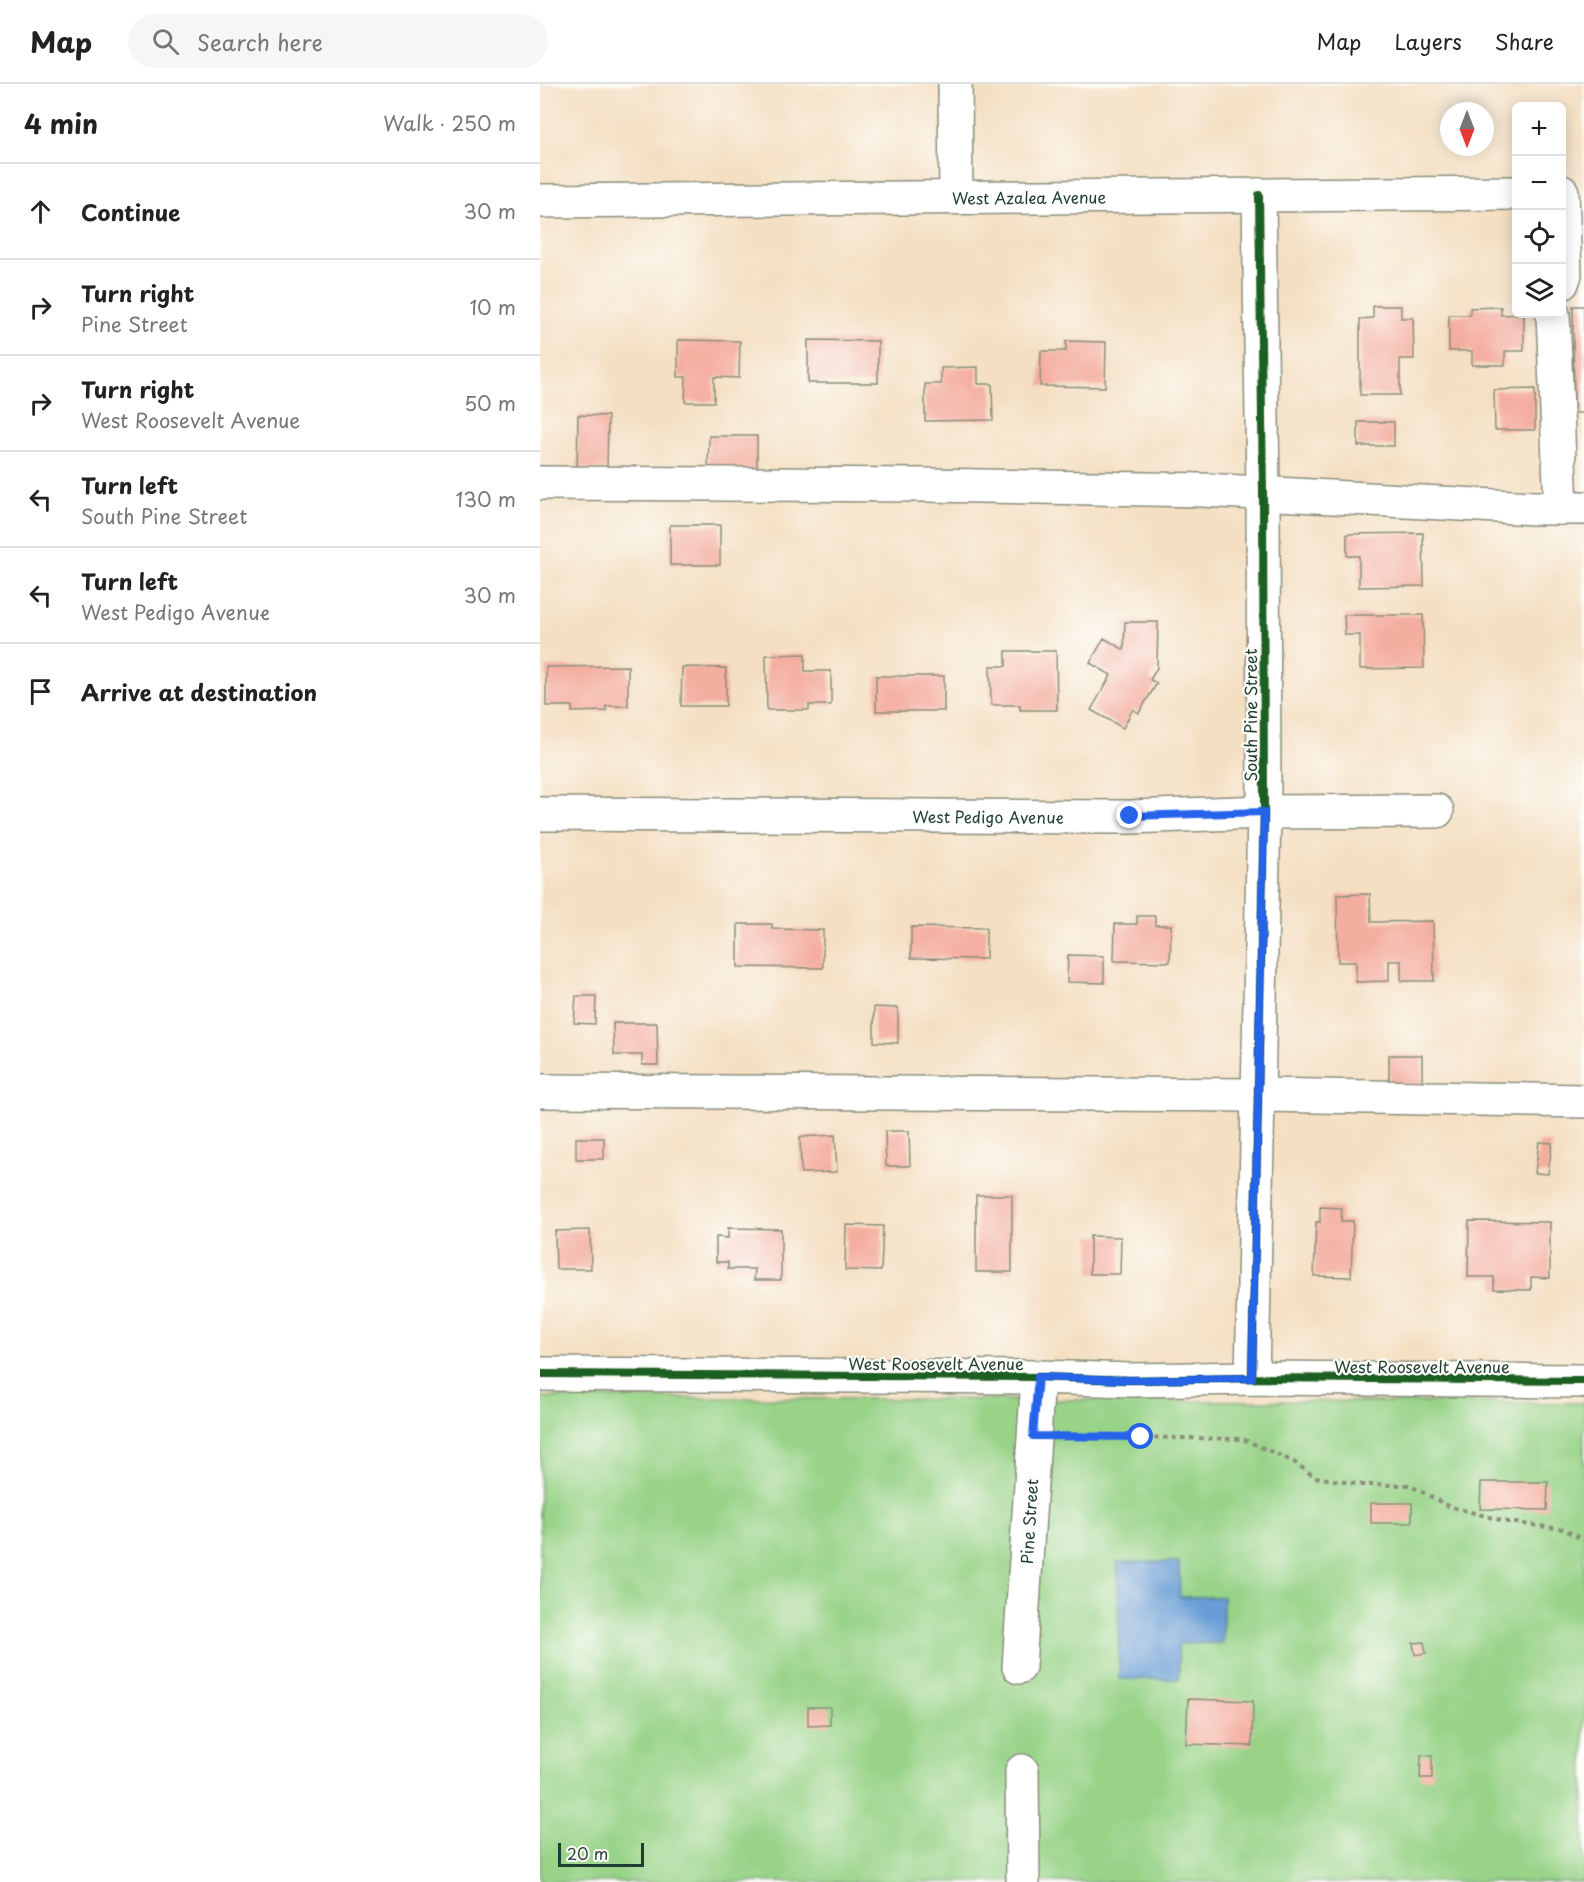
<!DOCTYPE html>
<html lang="en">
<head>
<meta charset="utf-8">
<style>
	:root { --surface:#fff; --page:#f6f6f6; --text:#222; --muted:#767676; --line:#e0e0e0 }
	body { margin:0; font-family:"Playpen Sans",sans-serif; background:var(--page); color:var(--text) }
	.controls { position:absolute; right:18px; top:18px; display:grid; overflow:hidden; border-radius:9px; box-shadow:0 3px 15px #0003 }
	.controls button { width:54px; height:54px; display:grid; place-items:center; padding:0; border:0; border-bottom:2px solid var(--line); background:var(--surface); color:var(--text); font:30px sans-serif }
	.compass { position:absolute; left:900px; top:18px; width:54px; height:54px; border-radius:50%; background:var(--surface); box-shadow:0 3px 15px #0003; rotate:180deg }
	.scale { position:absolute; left:18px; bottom:15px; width:86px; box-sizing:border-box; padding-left:6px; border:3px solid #1f3d34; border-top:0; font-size:16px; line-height:21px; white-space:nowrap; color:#1f3d34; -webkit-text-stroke:4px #fdfcf7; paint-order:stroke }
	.stop { position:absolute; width:18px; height:18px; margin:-14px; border:4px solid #2563eb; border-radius:50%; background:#fff }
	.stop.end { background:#2563eb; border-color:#fff; box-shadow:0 2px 6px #0008 }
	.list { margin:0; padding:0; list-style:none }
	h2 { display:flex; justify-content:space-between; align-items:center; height:78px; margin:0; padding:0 24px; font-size:26px }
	h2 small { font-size:20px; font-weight:400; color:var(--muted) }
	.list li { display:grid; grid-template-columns:39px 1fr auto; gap:18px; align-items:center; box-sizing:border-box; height:96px; padding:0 24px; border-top:2px solid var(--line) }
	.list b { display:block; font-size:22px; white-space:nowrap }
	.list p { margin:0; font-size:20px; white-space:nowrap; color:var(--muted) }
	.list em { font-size:20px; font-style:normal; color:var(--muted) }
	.icon { flex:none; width:33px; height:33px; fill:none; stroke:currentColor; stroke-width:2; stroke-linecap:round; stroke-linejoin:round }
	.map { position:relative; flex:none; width:1044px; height:1798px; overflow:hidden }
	header { display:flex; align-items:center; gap:36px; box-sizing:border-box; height:84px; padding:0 30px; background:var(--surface); border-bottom:2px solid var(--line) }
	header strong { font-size:28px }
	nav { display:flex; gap:33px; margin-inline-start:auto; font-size:21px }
	.search { width:420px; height:54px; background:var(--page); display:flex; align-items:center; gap:15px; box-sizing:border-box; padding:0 21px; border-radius:33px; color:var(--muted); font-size:22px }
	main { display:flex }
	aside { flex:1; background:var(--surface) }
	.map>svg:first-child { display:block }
</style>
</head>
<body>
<header>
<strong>Map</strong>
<div class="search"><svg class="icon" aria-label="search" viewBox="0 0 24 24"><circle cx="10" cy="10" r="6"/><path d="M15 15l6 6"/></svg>Search here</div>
<nav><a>Map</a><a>Layers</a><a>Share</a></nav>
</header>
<main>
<aside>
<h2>4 min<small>Walk · 250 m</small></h2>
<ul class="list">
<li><svg class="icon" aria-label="ahead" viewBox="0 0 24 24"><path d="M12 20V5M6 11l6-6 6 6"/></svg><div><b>Continue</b></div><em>30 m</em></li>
<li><svg class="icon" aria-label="right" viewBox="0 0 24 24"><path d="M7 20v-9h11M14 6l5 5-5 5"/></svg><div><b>Turn right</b><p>Pine Street</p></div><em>10 m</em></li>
<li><svg class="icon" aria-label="right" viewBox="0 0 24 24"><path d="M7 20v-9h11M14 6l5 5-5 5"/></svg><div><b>Turn right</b><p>West Roosevelt Avenue</p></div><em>50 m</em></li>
<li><svg class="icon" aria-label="left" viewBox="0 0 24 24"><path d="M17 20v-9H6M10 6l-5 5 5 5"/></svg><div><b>Turn left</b><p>South Pine Street</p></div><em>130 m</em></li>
<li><svg class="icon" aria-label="left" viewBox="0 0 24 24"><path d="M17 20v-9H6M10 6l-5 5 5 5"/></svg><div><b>Turn left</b><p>West Pedigo Avenue</p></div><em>30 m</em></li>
<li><svg class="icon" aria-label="arrive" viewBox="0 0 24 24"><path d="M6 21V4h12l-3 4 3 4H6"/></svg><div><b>Arrive at destination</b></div></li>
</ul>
</aside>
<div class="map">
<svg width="1044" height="1798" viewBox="0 0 1044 1798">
	<rect width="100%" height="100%" fill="#fdfcf7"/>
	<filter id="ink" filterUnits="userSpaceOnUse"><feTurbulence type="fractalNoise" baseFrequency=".0167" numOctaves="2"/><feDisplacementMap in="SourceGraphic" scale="12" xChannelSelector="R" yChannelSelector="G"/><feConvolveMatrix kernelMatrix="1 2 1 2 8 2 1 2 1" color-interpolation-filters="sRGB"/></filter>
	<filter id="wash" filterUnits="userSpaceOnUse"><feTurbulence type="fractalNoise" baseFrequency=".008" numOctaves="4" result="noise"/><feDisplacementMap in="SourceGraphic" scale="24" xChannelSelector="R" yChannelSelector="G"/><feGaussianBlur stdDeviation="1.35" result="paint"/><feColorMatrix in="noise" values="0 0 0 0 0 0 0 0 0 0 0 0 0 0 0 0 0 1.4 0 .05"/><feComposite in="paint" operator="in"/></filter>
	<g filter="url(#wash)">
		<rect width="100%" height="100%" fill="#f4dfc2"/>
		<!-- green -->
		<path fill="#98d388" stroke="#5c885e" stroke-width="1.5" d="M 0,1313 L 1044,1319 L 1044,1798 L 0,1798 Z"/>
		<!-- water -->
		<path fill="#699dd5" stroke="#446d84" stroke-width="1.5" d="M 578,1478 L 639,1478 L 640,1513 L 683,1513 L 683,1559 L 638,1560 L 639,1595 L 579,1595 Z"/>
		<g id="blocks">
			<!-- building -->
			<path fill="#f4aea0" d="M 833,222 L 861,222 L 861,234 L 873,234 L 874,275 L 860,275 L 860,311 L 820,311 L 820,235 L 833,234 Z
				M 1033,222 L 1044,222 L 1044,329 L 1034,329 Z
				M 961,223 L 961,231 L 984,230 L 984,267 L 965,267 L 965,281 L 932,281 L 932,267 L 909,267 L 909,231 L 930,231 L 930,224 Z
				M 138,256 L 200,257 L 199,294 L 174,293 L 174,318 L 145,318 L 146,293 L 138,293 Z
				M 268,256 L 338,257 L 338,299 L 268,299 Z
				M 526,257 L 566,258 L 565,303 L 500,302 L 501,267 L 526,267 Z
				M 438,283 L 438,300 L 452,300 L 453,336 L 385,337 L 385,300 L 401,300 L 401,284 Z
				M 995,305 L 995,346 L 955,346 L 954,306 Z
				M 38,331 L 68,332 L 67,386 L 37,385 Z
				M 818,338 L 854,338 L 854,362 L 818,362 Z
				M 169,352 L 217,352 L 217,388 L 168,387 Z
				M 130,441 L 180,441 L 180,481 L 130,481 Z
				M 883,449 L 884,502 L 819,503 L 819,472 L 807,472 L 807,450 Z
				M 804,531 L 883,531 L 884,584 L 820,585 L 820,551 L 805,551 Z
				M 585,538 L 618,538 L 617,584 L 610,596 L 617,599 L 599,629 L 593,625 L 583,644 L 551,626 L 571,591 L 550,579 L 564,554 L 584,566 Z
				M 466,567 L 516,567 L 517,626 L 480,626 L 480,621 L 451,621 L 450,582 L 466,582 Z
				M 265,570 L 265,587 L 291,587 L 291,621 L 269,621 L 269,626 L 227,626 L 226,571 Z
				M 88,582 L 88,622 L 66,622 L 66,627 L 32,628 L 32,622 L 6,622 L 6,583 Z
				M 142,583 L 186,584 L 186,622 L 141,622 Z
				M 336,592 L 404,592 L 404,627 L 336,627 Z
				M 830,810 L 831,838 L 893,837 L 894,897 L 861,897 L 861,877 L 849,877 L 849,897 L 816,898 L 816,878 L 798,878 L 797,811 Z
				M 597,832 L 615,832 L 615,841 L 631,841 L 630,878 L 574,877 L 575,840 L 597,840 Z
				M 198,840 L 232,840 L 232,845 L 283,846 L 283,884 L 198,883 Z
				M 371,843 L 446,844 L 446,875 L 371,874 Z
				M 528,871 L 564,872 L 564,899 L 527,898 Z
				M 36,912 L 56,912 L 55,940 L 34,939 Z
				M 334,923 L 358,924 L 358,959 L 334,958 Z
				M 73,939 L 117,939 L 118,981 L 102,981 L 102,971 L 74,971 Z
				M 849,971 L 882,971 L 882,1000 L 849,1000 Z
				M 345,1047 L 369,1047 L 370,1082 L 346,1082 Z
				M 295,1051 L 297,1088 L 261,1089 L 260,1053 Z
				M 36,1054 L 64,1054 L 64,1075 L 36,1075 Z
				M 999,1058 L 1012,1059 L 1008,1090 L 995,1089 Z
				M 436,1111 L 472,1111 L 472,1188 L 436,1188 Z
				M 780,1123 L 802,1124 L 801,1137 L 813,1137 L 811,1193 L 774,1192 L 776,1138 L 780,1138 Z
				M 929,1137 L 1010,1138 L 1010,1194 L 991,1193 L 991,1206 L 954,1205 L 954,1193 L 928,1193 Z
				M 306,1141 L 343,1142 L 341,1187 L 305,1186 Z
				M 188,1144 L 241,1145 L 241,1196 L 214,1196 L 215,1185 L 188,1185 L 188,1178 L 176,1178 L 176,1153 L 188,1154 Z
				M 50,1146 L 51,1185 L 16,1185 L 15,1147 Z
				M 550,1152 L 581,1153 L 580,1190 L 550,1190 Z
				M 941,1398 L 1008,1398 L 1007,1426 L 940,1425 Z
				M 831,1419 L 872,1419 L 872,1439 L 831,1439 Z
				M 884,1558 L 886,1569 L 875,1571 L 873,1559 Z
				M 648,1615 L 713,1617 L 712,1662 L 646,1660 Z
				M 268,1623 L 290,1623 L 290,1641 L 268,1642 Z
				M 881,1671 L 892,1672 L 892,1694 L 880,1694 Z"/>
		</g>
	</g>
	<g filter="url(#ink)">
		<use href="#blocks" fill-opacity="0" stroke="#8a8e7b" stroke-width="1.5"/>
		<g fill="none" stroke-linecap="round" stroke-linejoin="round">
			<!-- minor casing -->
			<g stroke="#8a8e7b" stroke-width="36">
				<g id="minor">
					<path d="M 415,0 L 416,113"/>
					<path id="s1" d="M 0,117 L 976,109"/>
					<path d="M 1022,199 L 1025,190 L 1022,108"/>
					<path d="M 1013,230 L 1021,424"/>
					<path d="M 0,399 L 387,401 L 663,406 L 994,424 L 1044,424"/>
					<path id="s2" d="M 0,730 L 590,733 L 724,728 L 897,727"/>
					<path d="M 0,1007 L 718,1011 L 1044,1017"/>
					<path d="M 0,1290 L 498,1293 L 591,1296 L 712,1294 L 1044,1297"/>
					<path d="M 712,1294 L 724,728 L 723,408 L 719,111"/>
					<path id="s3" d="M 479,1583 L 498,1293"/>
					<path d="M 482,1687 L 483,1798"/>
				</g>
			</g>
			<!-- path -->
			<path stroke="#8a8e7b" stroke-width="4" stroke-dasharray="4.5 4.5" stroke-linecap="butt" d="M 524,1352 L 703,1355 L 754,1378 L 775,1393 L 823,1401 L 869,1401 L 908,1422 L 968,1438 L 1023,1445 L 1044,1456"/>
			<!-- minor -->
			<use href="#minor" stroke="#fff" stroke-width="33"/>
			<!-- cycleway casing -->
			<g stroke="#fdfcf7" stroke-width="11">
				<path id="cycleway" d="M 0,1290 L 498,1293 L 591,1296 L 712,1294 L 1044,1297
					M 712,1294 L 724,728 L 723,408 L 719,111"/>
			</g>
			<!-- cycleway -->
			<use href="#cycleway" stroke="#1b5e20" stroke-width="8"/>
		</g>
	</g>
	<g fill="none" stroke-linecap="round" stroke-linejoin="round" filter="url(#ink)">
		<!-- route -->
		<path stroke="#2563eb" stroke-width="8" d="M 590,732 L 724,728 L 712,1294 L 591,1296 L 498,1293 L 493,1352 L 601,1353"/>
	</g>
	<g text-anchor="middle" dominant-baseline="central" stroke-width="4.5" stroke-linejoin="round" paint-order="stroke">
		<!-- street labels -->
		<g font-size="16" fill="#1f3d34" stroke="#fdfcf7">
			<text stroke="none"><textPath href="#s1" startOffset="489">West Azalea Avenue</textPath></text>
			<text transform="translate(710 631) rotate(-90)">South Pine Street</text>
			<text stroke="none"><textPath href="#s2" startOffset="448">West Pedigo Avenue</textPath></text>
			<text x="396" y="1279">West Roosevelt Avenue</text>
			<text x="882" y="1282">West Roosevelt Avenue</text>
			<text stroke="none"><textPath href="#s3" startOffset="146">Pine Street</textPath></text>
		</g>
	</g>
</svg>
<div class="controls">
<button>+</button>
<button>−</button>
<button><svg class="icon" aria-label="locate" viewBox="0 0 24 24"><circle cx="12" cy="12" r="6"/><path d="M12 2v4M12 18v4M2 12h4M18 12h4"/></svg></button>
<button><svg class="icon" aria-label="layers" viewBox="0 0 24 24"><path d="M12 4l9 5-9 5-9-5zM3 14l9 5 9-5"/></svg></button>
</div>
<svg class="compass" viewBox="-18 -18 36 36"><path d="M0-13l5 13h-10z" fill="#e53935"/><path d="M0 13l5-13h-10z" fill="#767676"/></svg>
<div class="scale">20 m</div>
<div class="stop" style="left:601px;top:1353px"></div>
<div class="stop end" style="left:590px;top:732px"></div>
</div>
</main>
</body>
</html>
